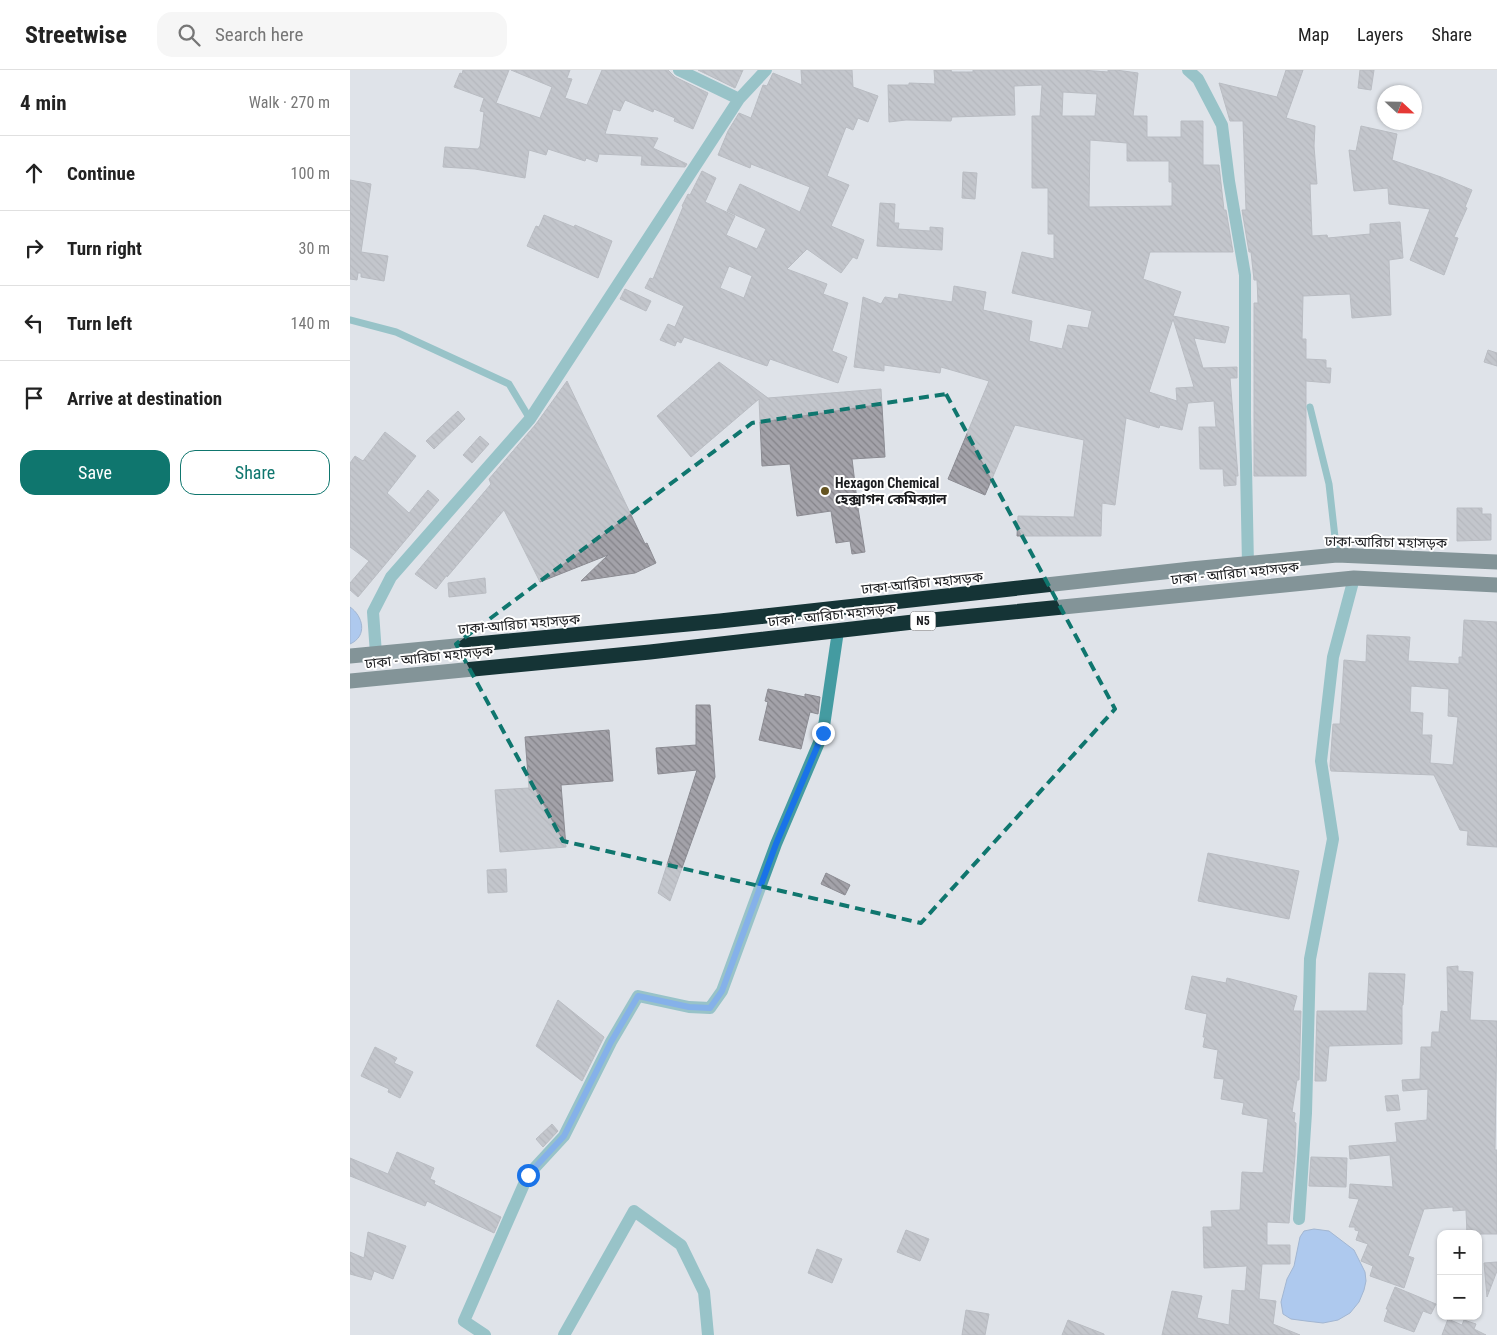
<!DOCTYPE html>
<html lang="en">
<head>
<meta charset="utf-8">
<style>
	:root { --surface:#fff; --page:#f6f6f6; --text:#222; --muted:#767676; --line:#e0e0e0; --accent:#0f766e }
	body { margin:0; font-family:"Roboto Condensed","Noto Sans Bengali",sans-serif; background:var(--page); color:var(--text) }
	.controls { position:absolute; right:15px; bottom:15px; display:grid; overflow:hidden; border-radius:10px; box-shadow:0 1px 4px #0004 }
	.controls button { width:45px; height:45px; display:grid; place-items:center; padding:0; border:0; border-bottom:1px solid var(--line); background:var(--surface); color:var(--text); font:25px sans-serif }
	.compass { position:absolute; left:1027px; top:15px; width:45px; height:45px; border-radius:50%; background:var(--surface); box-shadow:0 1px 4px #0004; rotate:112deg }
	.stop { position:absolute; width:15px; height:15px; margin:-11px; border:4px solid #1a73e8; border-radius:50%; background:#fff }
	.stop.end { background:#1a73e8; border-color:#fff; box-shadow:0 1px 5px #0008 }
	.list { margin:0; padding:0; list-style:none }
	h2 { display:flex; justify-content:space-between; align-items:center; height:65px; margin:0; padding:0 20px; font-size:21px }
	h2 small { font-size:16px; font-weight:400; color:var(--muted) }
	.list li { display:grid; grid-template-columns:32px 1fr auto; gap:15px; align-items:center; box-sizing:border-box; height:75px; padding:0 20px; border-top:1px solid var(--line) }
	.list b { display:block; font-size:19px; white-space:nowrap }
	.list em { font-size:16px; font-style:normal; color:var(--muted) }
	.actions { display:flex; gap:10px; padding:15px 20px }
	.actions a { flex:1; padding:11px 0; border:1px solid var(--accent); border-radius:15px; text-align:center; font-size:18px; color:var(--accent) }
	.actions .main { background:var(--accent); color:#fff }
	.icon { flex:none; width:28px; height:28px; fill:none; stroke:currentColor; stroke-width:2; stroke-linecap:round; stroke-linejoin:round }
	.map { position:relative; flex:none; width:1147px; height:1265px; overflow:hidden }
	header { display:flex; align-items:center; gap:30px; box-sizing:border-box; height:70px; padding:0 25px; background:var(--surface); border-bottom:1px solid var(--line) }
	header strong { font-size:24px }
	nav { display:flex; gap:28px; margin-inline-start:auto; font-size:18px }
	.search { width:350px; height:45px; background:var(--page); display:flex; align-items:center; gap:12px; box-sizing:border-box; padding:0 18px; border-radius:15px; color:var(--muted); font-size:19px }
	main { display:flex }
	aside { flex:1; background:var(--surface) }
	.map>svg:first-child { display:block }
</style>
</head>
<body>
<header>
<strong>Streetwise</strong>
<div class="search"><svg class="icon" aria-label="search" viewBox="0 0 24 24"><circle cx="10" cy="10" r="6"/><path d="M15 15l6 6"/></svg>Search here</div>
<nav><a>Map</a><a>Layers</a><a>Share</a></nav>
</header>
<main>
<aside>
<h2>4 min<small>Walk · 270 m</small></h2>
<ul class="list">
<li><svg class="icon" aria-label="ahead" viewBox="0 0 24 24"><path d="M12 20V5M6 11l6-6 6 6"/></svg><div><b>Continue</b></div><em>100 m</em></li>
<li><svg class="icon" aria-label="right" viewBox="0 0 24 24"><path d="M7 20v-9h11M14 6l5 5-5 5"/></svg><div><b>Turn right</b></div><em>30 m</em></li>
<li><svg class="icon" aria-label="left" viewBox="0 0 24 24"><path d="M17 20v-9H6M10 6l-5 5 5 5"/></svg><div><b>Turn left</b></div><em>140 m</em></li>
<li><svg class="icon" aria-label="arrive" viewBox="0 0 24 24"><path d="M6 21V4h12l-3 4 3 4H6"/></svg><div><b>Arrive at destination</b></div></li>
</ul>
<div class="actions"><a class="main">Save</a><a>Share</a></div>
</aside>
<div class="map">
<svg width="1147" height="1265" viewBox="0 0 1147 1265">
	<defs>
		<pattern id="building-back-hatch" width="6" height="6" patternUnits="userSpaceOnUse" patternTransform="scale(1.25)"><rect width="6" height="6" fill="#a3a2a9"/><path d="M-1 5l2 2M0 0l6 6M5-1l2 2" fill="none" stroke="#848389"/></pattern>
	</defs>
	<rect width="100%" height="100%" fill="#dfe3e9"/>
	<!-- water -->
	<path fill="#74a9f4" stroke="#597eb4" d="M 0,537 C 13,546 18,566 0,574 Z
		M 964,1159 L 979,1161 L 1004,1180 L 1015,1202 L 1016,1211 L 1014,1220 L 1009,1232 L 1000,1243 L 988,1250 L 973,1253 L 956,1251 L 941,1249 L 933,1244 L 931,1232 L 937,1209 L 944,1196 L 950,1167 L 954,1161 Z"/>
	<!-- building -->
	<path fill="url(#building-back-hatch)" stroke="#8c8c93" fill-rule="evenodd" d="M 113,0 L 159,0 L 146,33 L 190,48 L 202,17 L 161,0 L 220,0 L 217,8 L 222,9 L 215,28 L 237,35 L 252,0 L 318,0 L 325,7 L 358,23 L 343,59 L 324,51 L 325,48 L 304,39 L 303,42 L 275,30 L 270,41 L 263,39 L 255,64 L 308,68 L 303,78 L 337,94 L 335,97 L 291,95 L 292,86 L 249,84 L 247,92 L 236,88 L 235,91 L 198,79 L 196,85 L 179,80 L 175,108 L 125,99 L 93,97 L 95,77 L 128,79 L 130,76 L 134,42 L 130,41 L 134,28 L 104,17 L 110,3 L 112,4 Z
		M 348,0 L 393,0 L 385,18 Z
		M 451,0 L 502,0 L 503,17 L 528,26 L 518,52 L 508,48 L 503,60 L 496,57 L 477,106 L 499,115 L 481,156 L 514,170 L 507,189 L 503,187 L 491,203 L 457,179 L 437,199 L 477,214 L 473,224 L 498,233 L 482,281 L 497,287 L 488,313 L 420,289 L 417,296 L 334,267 L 331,273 L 327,271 L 325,276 L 310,270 L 318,254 L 325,257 L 334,236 L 295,218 L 300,208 L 303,209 L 333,137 L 332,136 L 338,124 L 340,125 L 352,101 L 366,108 L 355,132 L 385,146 L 376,165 L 407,179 L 416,159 L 377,141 L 390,114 L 450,142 L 460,117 L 401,94 L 400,98 L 368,85 L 378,61 L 389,43 L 401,48 L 413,15 L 417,16 L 423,3 L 452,15 ZM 379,196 L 402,206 L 394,228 L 370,218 Z
		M 584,0 L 601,0 L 602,2 L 623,2 L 623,0 L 731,0 L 758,2 L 758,0 L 766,0 L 788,3 L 783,46 L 797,46 L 797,67 L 831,67 L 831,51 L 853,51 L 853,95 L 869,95 L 874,140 L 876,140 L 883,182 L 800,182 L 793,209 L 831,222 L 823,246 L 879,257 L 875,273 L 844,268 L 853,298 L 887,297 L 887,308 L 880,308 L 888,406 L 886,406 L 886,415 L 874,416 L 873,399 L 850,399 L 849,357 L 866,357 L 864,331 L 838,333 L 832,360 L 810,355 L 809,358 L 776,348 L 765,435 L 752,433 L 751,466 L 667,466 L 668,446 L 724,447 L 734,370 L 665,355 L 635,425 L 598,409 L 639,311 L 591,297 L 590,303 L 534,295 L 534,301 L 504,297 L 513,227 L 531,234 L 535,227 L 548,229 L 549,224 L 602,232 L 604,216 L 636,222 L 633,240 L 682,251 L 679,271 L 712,279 L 718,255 L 738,258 L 742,241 L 662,223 L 672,182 L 704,189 L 704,164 L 698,164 L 698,118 L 682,118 L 682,46 L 690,46 L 692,15 L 664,16 L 665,45 L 602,47 L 601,51 L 556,50 L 539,52 L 538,15 L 559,15 L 559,13 L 585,14 ZM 713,22 L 747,24 L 745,46 L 712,46 ZM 740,70 L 777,73 L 777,91 L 819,91 L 819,112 L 822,112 L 822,136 L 739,137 ZM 823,249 L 844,317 L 826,318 L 827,331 L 799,322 Z
		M 936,0 L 953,0 L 936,48 L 965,56 L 964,76 L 967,114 L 960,114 L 962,166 L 977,165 L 978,168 L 1020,164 L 1020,154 L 1050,152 L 1053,188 L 1039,190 L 1041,245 L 1002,248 L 1000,224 L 953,226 L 952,269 L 956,269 L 956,289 L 976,290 L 976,298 L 981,298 L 980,313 L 956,311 L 956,406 L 904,406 L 904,233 L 908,233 L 907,210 L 904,210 L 901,182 L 899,182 L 892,140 L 896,140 L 893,51 L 880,51 L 869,13 L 927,27 Z
		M 1010,0 L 1024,0 L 1021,20 L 1008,18 Z
		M 1011,56 L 1047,64 L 1042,90 L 1091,107 L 1122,120 L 1115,137 L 1117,138 L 1104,167 L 1108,168 L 1094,205 L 1060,190 L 1080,139 L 1039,134 L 1038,118 L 1004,121 L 999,80 L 1006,81 Z
		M 613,102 L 627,103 L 625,129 L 612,128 Z
		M 0,110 L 21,114 L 11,182 L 38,186 L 34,211 L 11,207 L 11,203 L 8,203 L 7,210 L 0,209 Z
		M 530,133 L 545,134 L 544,153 L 549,153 L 548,159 L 580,161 L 580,157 L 593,158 L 592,180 L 527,176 Z
		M 194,145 L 224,157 L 225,155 L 262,171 L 248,208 L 177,176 L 186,156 L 189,157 Z
		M 275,219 L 301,231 L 296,241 L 270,229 Z
		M 1138,280 L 1147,283 L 1147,296 L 1134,292 Z
		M 369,292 L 418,328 L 531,319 L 535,387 L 502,389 L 508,438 L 515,482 L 502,484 L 500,471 L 486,473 L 481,441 L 447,446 L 440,394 L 412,396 L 409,329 L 341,387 L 307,346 Z
		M 217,311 L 295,474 L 297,473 L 306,493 L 285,503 L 231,511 L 258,485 L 190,512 L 154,440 L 97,507 L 97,505 L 86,519 L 65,504 L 141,414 L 139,409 L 186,354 Z
		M 108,341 L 115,349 L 84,379 L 76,371 Z
		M 35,362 L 66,386 L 37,423 L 59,443 L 78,420 L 89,430 L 8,527 L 0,520 L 0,513 L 19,491 L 0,477 L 0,393 L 5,386 L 13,391 Z
		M 130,366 L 139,374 L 122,393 L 113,385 Z
		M 1107,438 L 1132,438 L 1132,444 L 1141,444 L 1141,470 L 1107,471 Z
		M 135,508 L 136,523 L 99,527 L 98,513 Z
		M 1114,550 L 1147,552 L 1147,777 L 1117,775 L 1118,761 L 1110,760 L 1084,705 L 981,701 L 980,696 L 983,654 L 990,654 L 994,590 L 1016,592 L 1017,565 L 1060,567 L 1058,591 L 1109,594 L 1109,587 L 1112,587 ZM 1061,616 L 1099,619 L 1098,646 L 1108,647 L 1103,695 L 1080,693 L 1082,665 L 1072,665 L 1073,643 L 1060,642 Z
		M 418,619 L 455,627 L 455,624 L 470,627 L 468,644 L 460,642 L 451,679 L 409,670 L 418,632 L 415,631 Z
		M 346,635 L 360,635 L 365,707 L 320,831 L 308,823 L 347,700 L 308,704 L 306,678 L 346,675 Z
		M 259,660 L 263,711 L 211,715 L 216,777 L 150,782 L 145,720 L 179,718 L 175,667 Z
		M 858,783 L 949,801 L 939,849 L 848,831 Z
		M 156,799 L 157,822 L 138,823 L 137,800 Z
		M 476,803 L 500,815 L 495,825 L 471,814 Z
		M 1108,896 L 1108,901 L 1123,902 L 1120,950 L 1147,951 L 1145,1080 L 1147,1080 L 1147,1164 L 1117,1164 L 1116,1140 L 1103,1141 L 1103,1137 L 1074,1139 L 1058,1186 L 1064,1188 L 1054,1218 L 1020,1206 L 1023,1196 L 1011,1191 L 1018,1174 L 1006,1170 L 1009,1161 L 1005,1160 L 1005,1157 L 999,1157 L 1009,1129 L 999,1128 L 1000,1114 L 1043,1117 L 1040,1085 L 1000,1089 L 999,1076 L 1047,1072 L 1045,1053 L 1077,1050 L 1078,1019 L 1053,1021 L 1052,1010 L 1070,1009 L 1071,977 L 1081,977 L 1082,962 L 1089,962 L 1091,941 L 1098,942 L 1097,897 Z
		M 1019,903 L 1055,904 L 1053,935 L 1052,935 L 1052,974 L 979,976 L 976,1011 L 965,1011 L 967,941 L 1017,941 Z
		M 842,906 L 876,913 L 877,908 L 947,926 L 943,941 L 951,941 L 949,1010 L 947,1010 L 942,1042 L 945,1043 L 944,1052 L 946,1053 L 945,1086 L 939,1153 L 917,1152 L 917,1175 L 940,1175 L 940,1194 L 912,1194 L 909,1229 L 926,1231 L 923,1254 L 950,1265 L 812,1265 L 822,1221 L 852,1226 L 847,1248 L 879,1255 L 882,1220 L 895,1221 L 897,1196 L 854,1198 L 853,1157 L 862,1157 L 861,1141 L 890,1140 L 892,1102 L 913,1103 L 918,1049 L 892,1044 L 894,1033 L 871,1029 L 874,1009 L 864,1008 L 868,980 L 853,977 L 855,967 L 853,967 L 857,944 L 835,939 Z
		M 208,930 L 254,967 L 232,1011 L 186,976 Z
		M 25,977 L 47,988 L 44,993 L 63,1002 L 50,1028 L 38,1022 L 39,1019 L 11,1006 Z
		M 1048,1025 L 1050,1040 L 1037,1041 L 1035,1026 Z
		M 202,1054 L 208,1061 L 193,1077 L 186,1069 Z
		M 47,1082 L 84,1098 L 80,1109 L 85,1111 L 84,1114 L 151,1147 L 144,1163 L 77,1131 L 75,1136 L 0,1106 L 0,1088 L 38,1104 Z
		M 961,1087 L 997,1088 L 996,1117 L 959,1116 Z
		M 556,1160 L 579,1169 L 570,1191 L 547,1182 Z
		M 18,1162 L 56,1176 L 43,1209 L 24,1201 L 21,1210 L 0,1204 L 0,1182 L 14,1188 Z
		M 467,1179 L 492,1189 L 482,1213 L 458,1203 Z
		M 1147,1192 L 1147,1201 L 1137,1227 L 1134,1193 Z
		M 1045,1217 L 1086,1234 L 1081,1244 L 1073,1241 L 1064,1262 L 1034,1251 L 1038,1239 L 1036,1239 Z
		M 616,1240 L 639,1244 L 635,1265 L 612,1265 Z
		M 1098,1249 L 1112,1255 L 1114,1250 L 1126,1254 L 1124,1259 L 1136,1265 L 1092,1265 Z
		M 718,1250 L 754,1264 L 754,1265 L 712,1265 Z"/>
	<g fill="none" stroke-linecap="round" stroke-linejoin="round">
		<!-- lane -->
		<path stroke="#449ba1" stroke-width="7" d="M 0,250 L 46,262 L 159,314 L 180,349
			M 960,337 L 979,414 L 987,485"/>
		<!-- street -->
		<path stroke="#449ba1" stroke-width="12" d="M 329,0 L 389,29
			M 838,0 L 848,9 L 872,55 L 879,111 L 895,205 L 895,347 L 898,495
			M 26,584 L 23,542 L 41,507 L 180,349 L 389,29 L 416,0
			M 949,1149 L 956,1043 L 960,889 L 983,769 L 971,691 L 983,587 L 1004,508
			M 135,1265 L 114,1251 L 178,1105 L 214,1066 L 261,972 L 288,926 L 339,937 L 360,938 L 372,921 L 426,774 L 473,663 L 488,561
			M 214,1265 L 284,1141 L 331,1175 L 354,1222 L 358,1265"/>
		<!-- highway -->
		<path stroke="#153436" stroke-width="15" d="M 0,586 L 370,551 L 841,499 L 987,485 L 1147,492
			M 0,611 L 300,582 L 572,551 L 1004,508 L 1147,515"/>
	</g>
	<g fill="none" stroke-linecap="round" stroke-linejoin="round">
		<!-- route -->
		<path stroke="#1a73e8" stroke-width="6" d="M 178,1105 L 214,1066 L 261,972 L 288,926 L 339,937 L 360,938 L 372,921 L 426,774 L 473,663"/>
	</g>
	<!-- marked area -->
	<path d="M0 0H1147V1265H0ZM 596,324 L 765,639 L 571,853 L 213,771 L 106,574 L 402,353 Z" fill="#dfe3e9" fill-opacity=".55" fill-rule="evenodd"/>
	<path fill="none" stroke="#0f766e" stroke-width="4" stroke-dasharray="10 6" stroke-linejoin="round" d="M 596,324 L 765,639 L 571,853 L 213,771 L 106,574 L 402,353 Z"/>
	<!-- markers -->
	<circle fill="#655421" stroke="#fff" stroke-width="2" cx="475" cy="421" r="5"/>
	<g text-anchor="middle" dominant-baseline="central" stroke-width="4" stroke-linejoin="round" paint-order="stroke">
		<!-- shield labels -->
		<rect fill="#fff" stroke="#5f5f62" stroke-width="1" x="560.5" y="541.5" width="25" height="19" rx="4"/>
		<g font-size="12" font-weight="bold" fill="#1a1b1e">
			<text x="573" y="551">N5</text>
		</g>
		<!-- poi labels -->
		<g font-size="14" font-weight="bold" fill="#1a1b1e" stroke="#fff" text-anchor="start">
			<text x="485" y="413">Hexagon Chemical<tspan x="485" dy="16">হেক্সাগন কেমিক্যাল</tspan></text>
		</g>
		<!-- street labels -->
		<g font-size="14" fill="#1a1b1e" stroke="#fff">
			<text transform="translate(1036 472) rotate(1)">ঢাকা-আরিচা মহাসড়ক</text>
			<text transform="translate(885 503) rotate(-6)">ঢাকা - আরিচা মহাসড়ক</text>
			<text transform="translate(572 513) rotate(-6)">ঢাকা-আরিচা মহাসড়ক</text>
			<text transform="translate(482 545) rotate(-6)">ঢাকা - আরিচা মহাসড়ক</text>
			<text transform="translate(169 554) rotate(-5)">ঢাকা-আরিচা মহাসড়ক</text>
			<text transform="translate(79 587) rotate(-6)">ঢাকা - আরিচা মহাসড়ক</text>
		</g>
	</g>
</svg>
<div class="controls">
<button>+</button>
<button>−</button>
</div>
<svg class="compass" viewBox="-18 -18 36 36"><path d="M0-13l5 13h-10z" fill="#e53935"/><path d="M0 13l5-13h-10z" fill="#767676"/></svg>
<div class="stop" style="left:178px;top:1105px"></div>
<div class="stop end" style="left:473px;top:663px"></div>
</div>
</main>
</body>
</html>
